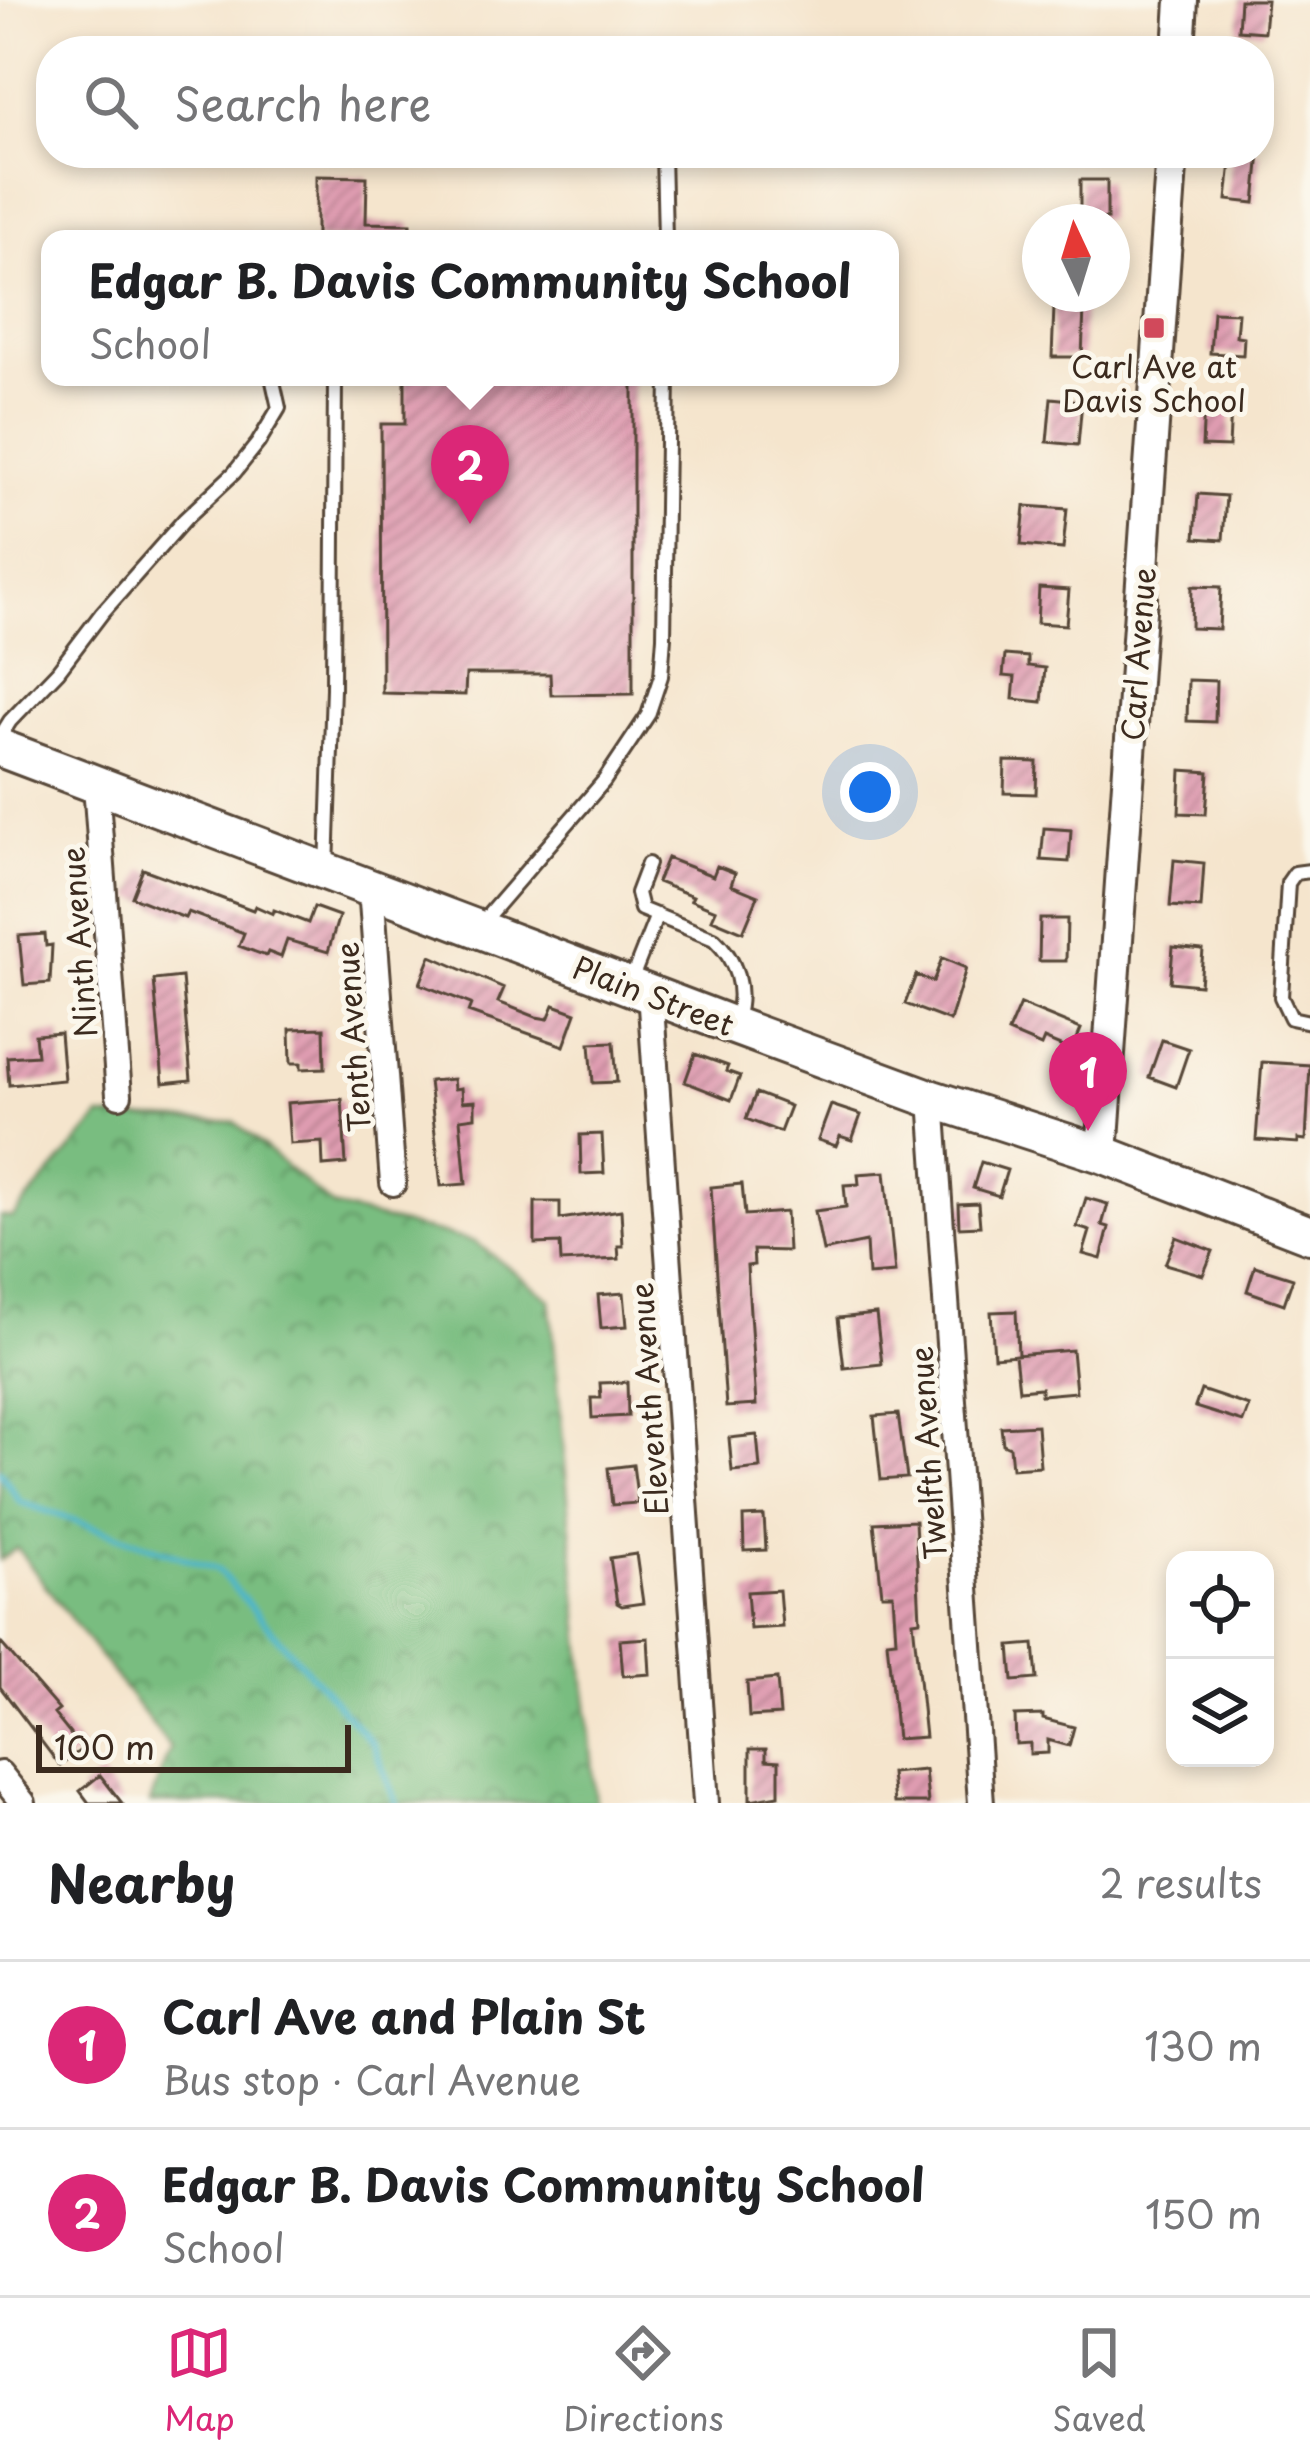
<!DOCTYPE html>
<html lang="en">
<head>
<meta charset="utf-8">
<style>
	:root { --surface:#fff; --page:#f2f2f2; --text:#202124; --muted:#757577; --line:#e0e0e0; --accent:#db2777 }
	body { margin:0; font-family:"Playpen Sans",sans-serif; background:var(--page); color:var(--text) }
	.controls { position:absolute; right:36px; bottom:36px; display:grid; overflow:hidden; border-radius:24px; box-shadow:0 6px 18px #0003 }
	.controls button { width:108px; height:108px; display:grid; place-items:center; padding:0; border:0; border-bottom:3px solid var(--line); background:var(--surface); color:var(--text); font:60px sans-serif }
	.compass { position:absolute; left:1022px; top:204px; width:108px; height:108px; border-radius:50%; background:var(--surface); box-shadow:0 6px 18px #0003; rotate:356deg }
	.scale { position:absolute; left:36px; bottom:30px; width:315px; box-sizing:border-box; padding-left:12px; border:6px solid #3b2a1e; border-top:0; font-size:33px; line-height:42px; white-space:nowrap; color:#3b2a1e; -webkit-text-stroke:9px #fbf7ec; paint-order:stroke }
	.you { position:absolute; left:870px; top:792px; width:42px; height:42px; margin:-30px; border:9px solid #fff; border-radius:50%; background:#1a73e8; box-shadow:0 0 0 18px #1a73e833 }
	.badge { display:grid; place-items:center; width:78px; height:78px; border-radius:50%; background:var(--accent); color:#fff; font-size:39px; font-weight:700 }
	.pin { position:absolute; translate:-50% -99px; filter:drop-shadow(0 3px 6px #0008) }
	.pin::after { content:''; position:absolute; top:63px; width:42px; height:36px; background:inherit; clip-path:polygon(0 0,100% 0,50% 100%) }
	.popup { position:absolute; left:41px; top:230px; width:858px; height:156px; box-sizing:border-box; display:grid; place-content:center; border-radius:24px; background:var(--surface); filter:drop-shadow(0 3px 9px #0005); font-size:39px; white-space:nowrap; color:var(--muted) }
	.popup b { font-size:45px; color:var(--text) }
	.popup::after { content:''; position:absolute; left:50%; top:100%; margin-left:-24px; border:24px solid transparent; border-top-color:var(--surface) }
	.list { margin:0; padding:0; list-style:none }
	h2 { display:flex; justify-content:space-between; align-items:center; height:156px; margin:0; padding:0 48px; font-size:51px }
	h2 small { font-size:39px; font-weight:400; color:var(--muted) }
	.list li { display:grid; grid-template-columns:78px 1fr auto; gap:36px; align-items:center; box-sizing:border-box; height:168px; padding:0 48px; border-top:3px solid var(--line) }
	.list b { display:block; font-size:45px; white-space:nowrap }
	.list p { margin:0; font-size:39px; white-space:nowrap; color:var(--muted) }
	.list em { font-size:39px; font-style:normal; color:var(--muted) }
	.icon { flex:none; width:66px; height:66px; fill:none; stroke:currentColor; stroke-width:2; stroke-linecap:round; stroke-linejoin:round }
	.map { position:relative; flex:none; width:1310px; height:1803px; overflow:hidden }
	.search { position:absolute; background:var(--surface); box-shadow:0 6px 18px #0003; left:36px; right:36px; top:36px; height:132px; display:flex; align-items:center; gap:30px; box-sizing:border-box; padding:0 42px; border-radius:48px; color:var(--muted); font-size:45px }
	.sheet { height:492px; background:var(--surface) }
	nav { display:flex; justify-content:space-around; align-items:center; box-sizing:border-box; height:168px; border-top:3px solid var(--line); background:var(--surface); font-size:33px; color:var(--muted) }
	nav a { display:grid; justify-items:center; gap:6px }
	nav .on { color:var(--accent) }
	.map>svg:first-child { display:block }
</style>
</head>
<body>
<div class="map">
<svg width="1310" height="1803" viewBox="0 0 1310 1803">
	<defs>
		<pattern id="forest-crowns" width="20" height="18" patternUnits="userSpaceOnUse" patternTransform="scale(3)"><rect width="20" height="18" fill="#79bd80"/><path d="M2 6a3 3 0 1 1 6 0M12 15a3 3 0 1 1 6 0" fill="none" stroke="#649a68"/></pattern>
		<pattern id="building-hatch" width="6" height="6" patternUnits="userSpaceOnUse" patternTransform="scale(3)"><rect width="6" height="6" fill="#df9cb1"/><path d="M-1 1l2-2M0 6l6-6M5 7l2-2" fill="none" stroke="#b67f8f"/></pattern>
	</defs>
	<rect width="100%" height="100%" fill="#fbf7ec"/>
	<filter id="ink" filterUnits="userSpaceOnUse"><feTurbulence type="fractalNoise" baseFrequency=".00833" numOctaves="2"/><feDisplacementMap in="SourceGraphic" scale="24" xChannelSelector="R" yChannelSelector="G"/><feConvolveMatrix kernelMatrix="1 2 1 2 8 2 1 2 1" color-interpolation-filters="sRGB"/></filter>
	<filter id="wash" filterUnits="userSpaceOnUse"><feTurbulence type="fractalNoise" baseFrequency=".004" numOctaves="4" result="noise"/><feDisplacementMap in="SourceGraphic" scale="48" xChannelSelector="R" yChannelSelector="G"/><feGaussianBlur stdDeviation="2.7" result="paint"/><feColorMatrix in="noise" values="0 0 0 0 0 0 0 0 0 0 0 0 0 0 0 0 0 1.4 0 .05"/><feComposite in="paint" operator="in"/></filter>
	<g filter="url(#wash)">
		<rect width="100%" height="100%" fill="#f5e5cd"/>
		<!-- forest -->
		<path fill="url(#forest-crowns)" stroke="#5a744f" stroke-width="3" d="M 100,1117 L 235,1122 L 333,1207 L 475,1242 L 550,1299 L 596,1803 L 150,1803 L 170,1748 L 17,1548 L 0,1560 L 0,1216 L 12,1218 Z"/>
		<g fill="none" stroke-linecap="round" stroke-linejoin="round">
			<!-- stream -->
			<path stroke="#4db6ca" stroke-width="6" d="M 0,1471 L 20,1502 L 217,1569 L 373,1744 L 396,1803"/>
		</g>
		<g id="blocks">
			<!-- building -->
			<path fill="url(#building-hatch)" d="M 1240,0 L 1267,0 L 1264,32 L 1238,30 Z
				M 1232,153 L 1260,153 L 1255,203 L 1227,200 Z
				M 316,176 L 367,177 L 366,223 L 411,224 L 411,239 L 316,239 Z
				M 1080,180 L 1107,180 L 1107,219 L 1080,219 Z
				M 1054,307 L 1084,308 L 1082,357 L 1052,357 Z
				M 1213,312 L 1238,313 L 1236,336 L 1244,337 L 1243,355 L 1210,353 Z
				M 405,377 L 633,377 L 633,694 L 551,695 L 550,674 L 466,674 L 465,695 L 382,693 L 381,424 L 405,424 Z
				M 1051,398 L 1082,401 L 1078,445 L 1047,442 Z
				M 1204,404 L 1231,405 L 1229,447 L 1202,446 Z
				M 1198,494 L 1226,496 L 1223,540 L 1195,538 Z
				M 1025,506 L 1067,509 L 1063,549 L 1021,545 Z
				M 1192,586 L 1221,587 L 1219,629 L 1191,628 Z
				M 1039,588 L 1069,590 L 1066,625 L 1037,623 Z
				M 1005,655 L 1028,657 L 1028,666 L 1045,668 L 1042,702 L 1013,699 L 1015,677 L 1003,676 Z
				M 1188,680 L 1216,681 L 1215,722 L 1187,721 Z
				M 1005,761 L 1037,762 L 1036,794 L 1004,793 Z
				M 1181,770 L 1209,772 L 1206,814 L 1179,813 Z
				M 1044,828 L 1071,830 L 1069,862 L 1041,860 Z
				M 667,858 L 713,876 L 717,866 L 735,873 L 731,885 L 758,896 L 743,932 L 712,919 L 716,910 L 691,900 L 693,896 L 657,882 Z
				M 1174,860 L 1204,863 L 1201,908 L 1170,906 Z
				M 143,869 L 253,910 L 255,906 L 273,914 L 274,910 L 308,923 L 314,907 L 339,916 L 328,952 L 287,940 L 281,957 L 268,952 L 266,956 L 239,946 L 244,933 L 188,912 L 185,918 L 132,897 Z
				M 1040,919 L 1067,919 L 1066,961 L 1039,961 Z
				M 45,934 L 46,946 L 52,945 L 50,983 L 24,985 L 19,936 Z
				M 1173,947 L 1203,950 L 1200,985 L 1170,982 Z
				M 431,956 L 504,988 L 498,1002 L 536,1017 L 548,1019 L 554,1005 L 576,1013 L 564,1046 L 468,1012 L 471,1004 L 420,984 Z
				M 942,958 L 966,968 L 950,1021 L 905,1004 L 916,975 L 933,982 Z
				M 182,977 L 191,1080 L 163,1083 L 154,980 Z
				M 1020,1004 L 1081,1029 L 1072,1051 L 1044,1039 L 1041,1046 L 1008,1032 Z
				M 324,1028 L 325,1068 L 301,1069 L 301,1063 L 291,1063 L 290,1029 Z
				M 60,1033 L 64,1080 L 9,1085 L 7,1057 L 37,1055 L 35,1035 Z
				M 1162,1040 L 1189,1049 L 1176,1087 L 1149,1077 Z
				M 614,1042 L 617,1082 L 593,1083 L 590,1043 Z
				M 695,1054 L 728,1066 L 726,1071 L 740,1076 L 731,1100 L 685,1082 Z
				M 1262,1062 L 1310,1065 L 1306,1140 L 1298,1139 L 1298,1143 L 1256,1140 Z
				M 453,1079 L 454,1089 L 461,1088 L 462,1102 L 475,1101 L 475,1117 L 460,1119 L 466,1184 L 441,1186 L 429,1081 Z
				M 756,1093 L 790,1106 L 780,1132 L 746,1119 Z
				M 342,1099 L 346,1164 L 323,1166 L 322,1142 L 290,1144 L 287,1103 Z
				M 831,1105 L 861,1115 L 852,1140 L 840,1136 L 836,1146 L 818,1140 Z
				M 602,1134 L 604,1173 L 581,1174 L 580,1135 Z
				M 981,1162 L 1007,1170 L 999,1196 L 973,1188 Z
				M 885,1172 L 895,1273 L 868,1275 L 866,1242 L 823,1251 L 815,1211 L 846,1207 L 844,1185 L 859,1184 L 858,1174 Z
				M 742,1184 L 745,1215 L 786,1212 L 788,1251 L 753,1250 L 754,1265 L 747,1266 L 756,1405 L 726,1407 L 711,1187 Z
				M 1086,1198 L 1108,1204 L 1102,1225 L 1109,1227 L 1101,1259 L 1083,1254 L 1090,1231 L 1077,1227 Z
				M 535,1202 L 560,1202 L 560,1219 L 621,1210 L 623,1246 L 618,1246 L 619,1259 L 561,1262 L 560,1243 L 535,1244 Z
				M 978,1203 L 980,1226 L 959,1227 L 958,1204 Z
				M 1176,1237 L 1213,1251 L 1203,1275 L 1165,1264 Z
				M 1255,1266 L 1293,1278 L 1284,1304 L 1247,1291 Z
				M 624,1293 L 627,1326 L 601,1328 L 598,1295 Z
				M 1016,1311 L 1018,1355 L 994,1357 L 991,1312 Z
				M 876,1314 L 882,1364 L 844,1368 L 838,1318 Z
				M 1072,1350 L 1076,1392 L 1041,1395 L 1041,1388 L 1019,1390 L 1015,1355 Z
				M 627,1382 L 628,1416 L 592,1418 L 591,1398 L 601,1398 L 600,1383 Z
				M 1201,1390 L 1249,1406 L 1243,1422 L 1195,1407 Z
				M 898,1414 L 907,1478 L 881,1480 L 874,1416 Z
				M 1037,1425 L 1040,1466 L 1012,1468 L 1010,1447 L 1003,1444 L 1001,1427 Z
				M 757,1435 L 760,1468 L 732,1471 L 729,1438 Z
				M 633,1465 L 638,1503 L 612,1505 L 608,1468 Z
				M 764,1516 L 766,1550 L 744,1551 L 743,1517 Z
				M 915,1521 L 920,1620 L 913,1621 L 925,1737 L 897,1739 L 887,1641 L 896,1640 L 893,1594 L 882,1594 L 874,1523 Z
				M 636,1554 L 643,1603 L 622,1606 L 617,1603 L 610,1558 Z
				M 779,1590 L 782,1627 L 750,1629 L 747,1592 Z
				M 648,1638 L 650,1674 L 623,1676 L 620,1640 Z
				M 0,1642 L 59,1710 L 54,1714 L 82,1749 L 60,1766 L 0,1687 Z
				M 1034,1644 L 1037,1679 L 1013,1681 L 1010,1646 Z
				M 777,1679 L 780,1715 L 749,1717 L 747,1682 Z
				M 1043,1715 L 1043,1719 L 1074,1727 L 1069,1746 L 1048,1740 L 1048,1753 L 1030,1754 L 1030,1743 L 1016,1744 L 1015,1716 Z
				M 750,1749 L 766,1749 L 766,1760 L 779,1761 L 779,1795 L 750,1800 Z
				M 925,1770 L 928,1803 L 894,1803 L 891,1773 Z
				M 100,1775 L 122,1803 L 89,1803 L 80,1791 Z"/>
		</g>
	</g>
	<g filter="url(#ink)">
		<use href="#blocks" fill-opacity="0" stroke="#574638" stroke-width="3"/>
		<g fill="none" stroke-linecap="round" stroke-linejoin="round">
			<!-- service casing -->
			<g stroke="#574638" stroke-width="18">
				<path id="service" d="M 663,153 L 665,239
					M 0,737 L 10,721 L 58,671 L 102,613 L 185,519 L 234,473 L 258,443 L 279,408 L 272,377
					M 648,864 L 637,893 L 641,909 L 714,939 C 737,960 745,990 736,1019
					M 327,870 L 333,688 L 335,377
					M 1310,871 L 1295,873 L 1288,883 L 1281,997 L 1291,1018 L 1310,1022
					M 479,926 L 604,781 L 648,715 L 661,676 L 664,637 L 668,377
					M 630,983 L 657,915"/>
			</g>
			<!-- minor casing -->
			<g stroke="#574638" stroke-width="30">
				<path id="minor" d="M 96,785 L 119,1095
					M 371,888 L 393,1183
					M 650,992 L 706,1803
					M 932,1099 L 981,1803
					M 0,1774 L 23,1803"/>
			</g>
			<!-- tertiary casing -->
			<g stroke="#574638" stroke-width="36">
				<path id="tertiary" d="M 1179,51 L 1182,0
					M 1102,1154 L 1172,153"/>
			</g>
			<!-- secondary casing -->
			<g stroke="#574638" stroke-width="42">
				<path id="secondary" d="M 0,748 L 734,1026 L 932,1099 L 1102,1154 L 1310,1235"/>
			</g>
			<!-- service -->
			<use href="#service" stroke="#fff" stroke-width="12"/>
			<!-- minor -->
			<use href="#minor" stroke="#fff" stroke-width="24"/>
			<!-- tertiary -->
			<use href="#tertiary" stroke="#fff" stroke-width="30"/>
			<!-- secondary -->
			<use href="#secondary" stroke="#fff" stroke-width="36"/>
		</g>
	</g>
	<!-- markers -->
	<rect fill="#d1495b" stroke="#fbf7ec" stroke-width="4.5" x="1142" y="316" width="24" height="24" rx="6"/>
	<g text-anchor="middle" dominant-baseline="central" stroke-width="10" stroke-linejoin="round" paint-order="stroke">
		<!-- poi labels -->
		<g font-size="30" fill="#3b2a1e" stroke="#fbf7ec">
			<text x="1154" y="365">Carl Ave at<tspan x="1154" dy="34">Davis School</tspan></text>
		</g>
		<!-- street labels -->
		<g font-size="30" fill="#3b2a1e" stroke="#fbf7ec">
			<text transform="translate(1137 654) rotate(-86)">Carl Avenue</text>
			<text transform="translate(78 942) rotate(-94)">Ninth Avenue</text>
			<text transform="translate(654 995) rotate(21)">Plain Street</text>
			<text transform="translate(352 1037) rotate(-94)">Tenth Avenue</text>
			<text transform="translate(648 1399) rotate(-94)">Eleventh Avenue</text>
			<text transform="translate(927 1453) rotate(-94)">Twelfth Avenue</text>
		</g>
	</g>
</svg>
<div class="controls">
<button><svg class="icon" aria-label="locate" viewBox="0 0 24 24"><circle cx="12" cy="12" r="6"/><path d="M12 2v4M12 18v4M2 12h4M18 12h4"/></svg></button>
<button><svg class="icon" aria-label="layers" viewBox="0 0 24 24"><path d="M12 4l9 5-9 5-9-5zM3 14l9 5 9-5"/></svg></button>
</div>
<svg class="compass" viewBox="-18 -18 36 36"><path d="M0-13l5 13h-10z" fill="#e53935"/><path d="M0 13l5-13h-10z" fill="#757577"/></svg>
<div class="scale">100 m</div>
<div class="you"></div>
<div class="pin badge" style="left:1088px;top:1131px">1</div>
<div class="pin badge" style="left:470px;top:524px">2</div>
<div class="popup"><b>Edgar B. Davis Community School</b>School</div>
<div class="search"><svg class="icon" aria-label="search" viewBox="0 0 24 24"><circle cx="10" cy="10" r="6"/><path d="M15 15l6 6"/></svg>Search here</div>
</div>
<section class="sheet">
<h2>Nearby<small>2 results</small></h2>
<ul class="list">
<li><span class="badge">1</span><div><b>Carl Ave and Plain St</b><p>Bus stop · Carl Avenue</p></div><em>130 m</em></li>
<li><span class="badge">2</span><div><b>Edgar B. Davis Community School</b><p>School</p></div><em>150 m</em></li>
</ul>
</section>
<nav>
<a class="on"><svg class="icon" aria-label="map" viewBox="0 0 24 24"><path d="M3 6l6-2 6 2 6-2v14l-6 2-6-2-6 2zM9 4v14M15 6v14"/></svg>Map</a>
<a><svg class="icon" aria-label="directions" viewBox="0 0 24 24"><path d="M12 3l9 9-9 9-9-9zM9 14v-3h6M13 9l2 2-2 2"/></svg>Directions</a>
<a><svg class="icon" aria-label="saved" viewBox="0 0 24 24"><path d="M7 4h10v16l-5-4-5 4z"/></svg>Saved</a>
</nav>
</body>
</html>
